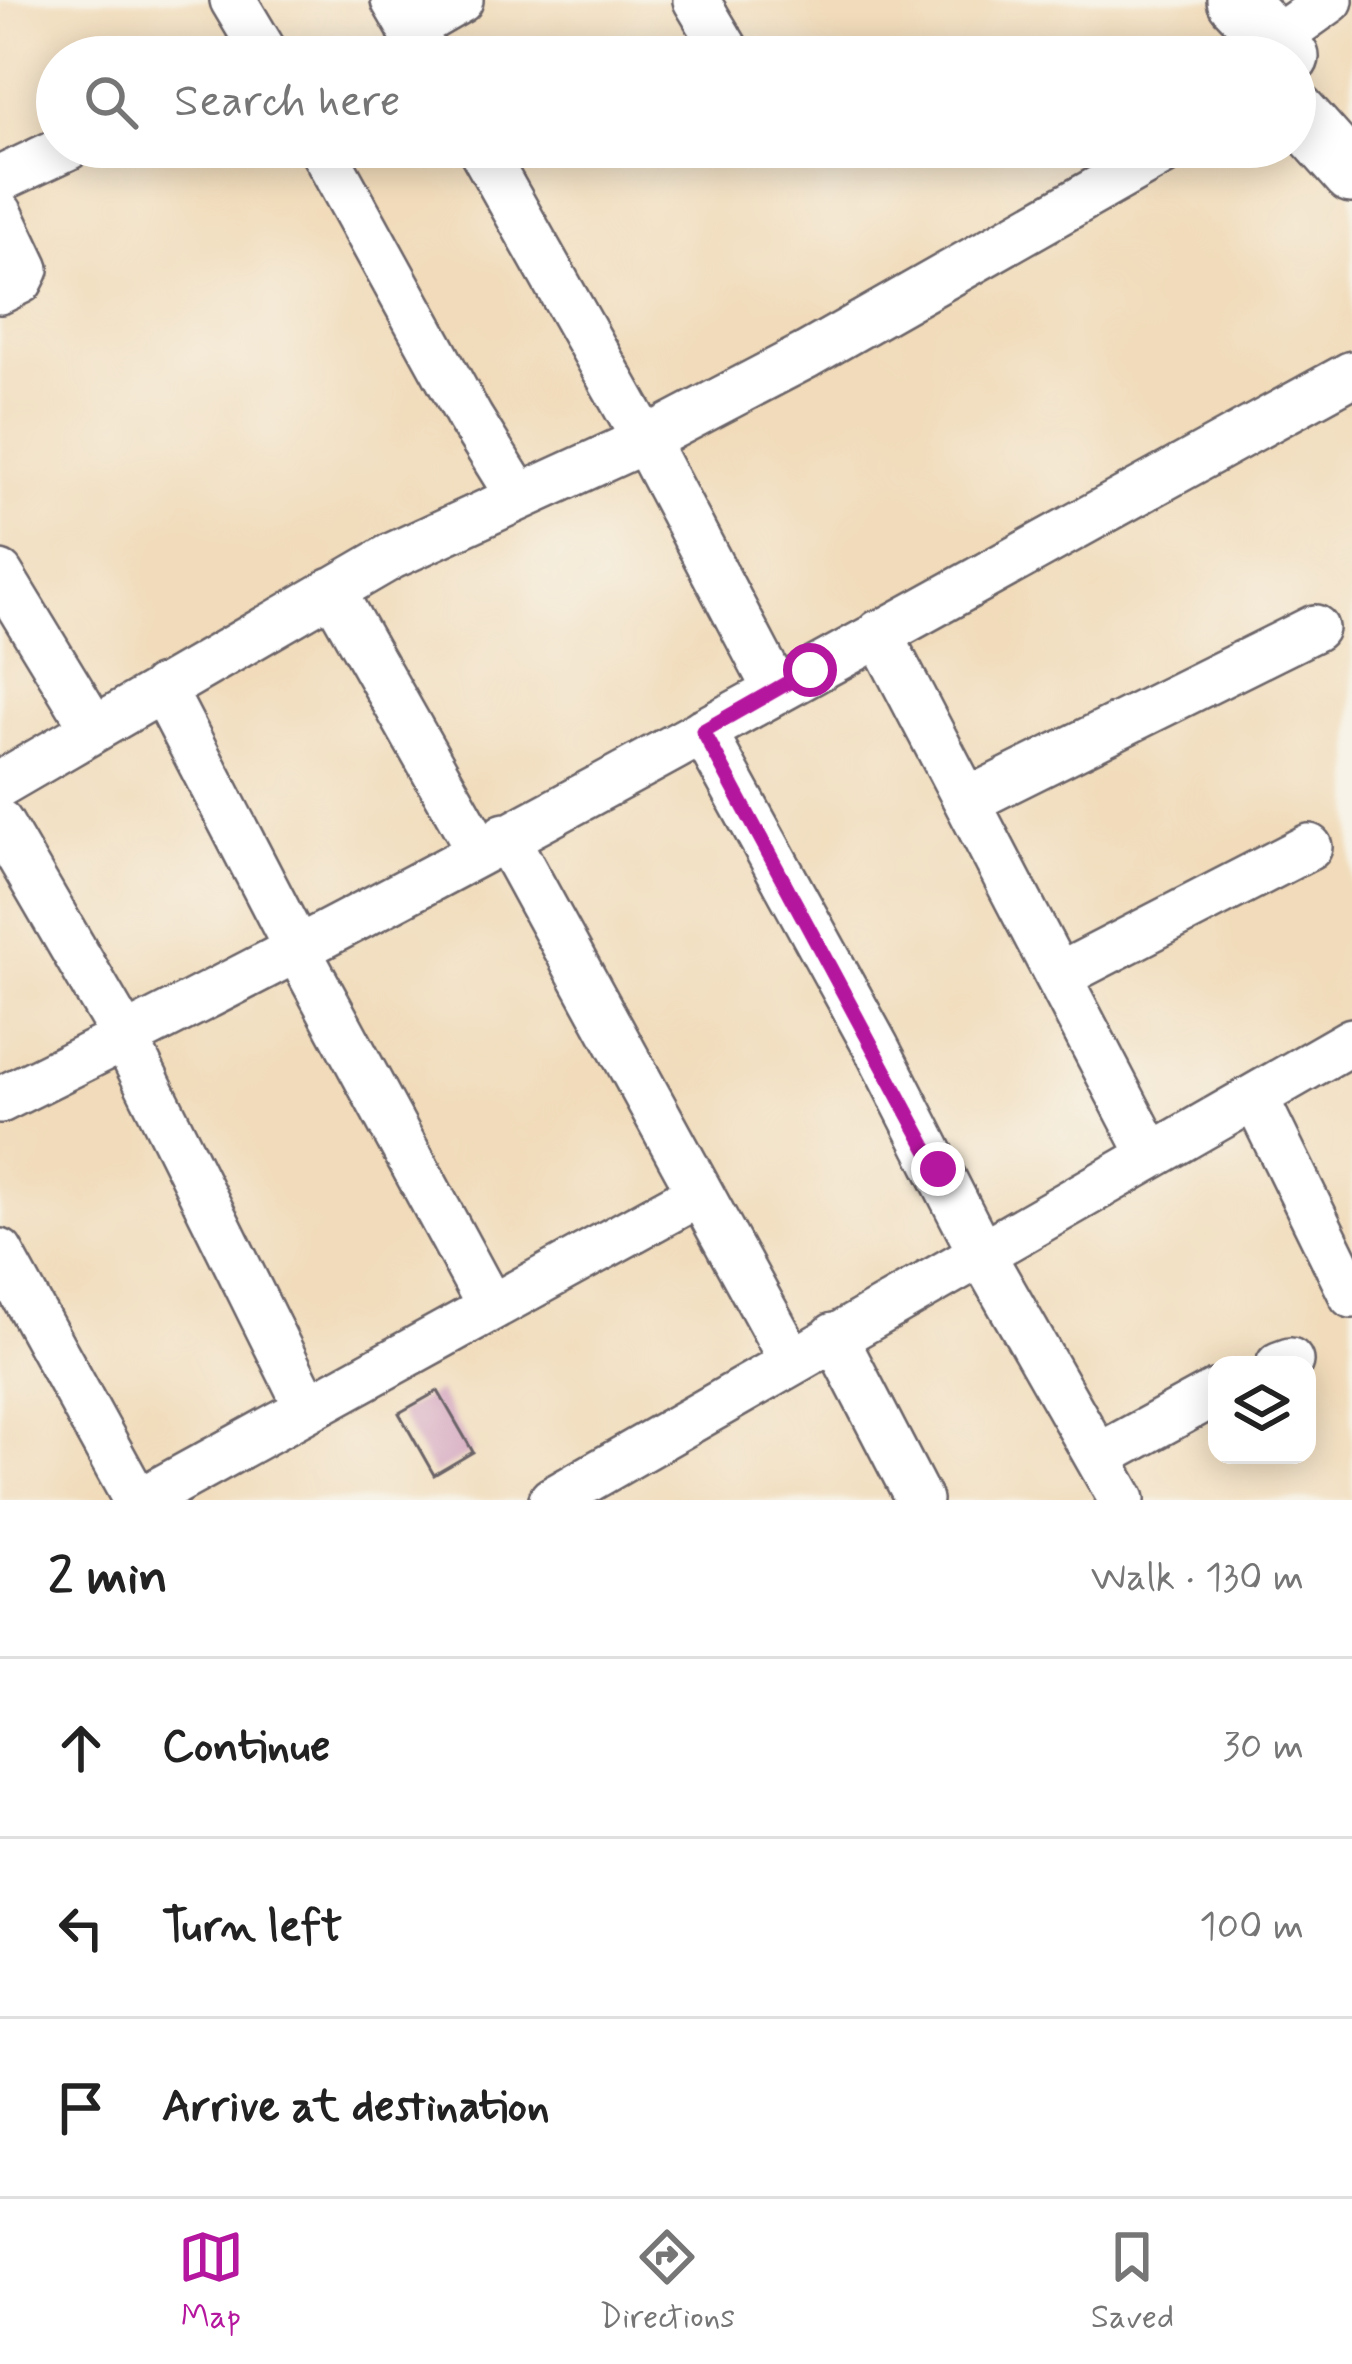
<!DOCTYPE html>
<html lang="en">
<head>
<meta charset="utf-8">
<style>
	:root { --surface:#fff; --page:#f2f2f2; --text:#222; --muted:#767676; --line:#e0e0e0; --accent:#b5179e }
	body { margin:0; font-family:Mynerve,sans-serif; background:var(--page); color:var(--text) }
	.controls { position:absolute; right:36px; bottom:36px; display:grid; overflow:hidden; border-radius:24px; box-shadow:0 6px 30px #0003 }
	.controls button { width:108px; height:108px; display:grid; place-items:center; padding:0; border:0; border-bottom:3px solid var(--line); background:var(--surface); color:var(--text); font:60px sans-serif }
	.stop { position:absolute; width:36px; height:36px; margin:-27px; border:9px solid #b5179e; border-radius:50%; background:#fff }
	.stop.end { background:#b5179e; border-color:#fff; box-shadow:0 3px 12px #0008 }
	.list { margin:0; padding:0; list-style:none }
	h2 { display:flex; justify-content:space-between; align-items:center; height:156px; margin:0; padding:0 48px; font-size:51px }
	h2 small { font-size:39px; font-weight:400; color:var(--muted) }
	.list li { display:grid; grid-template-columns:78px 1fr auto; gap:36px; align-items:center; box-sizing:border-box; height:180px; padding:0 48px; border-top:3px solid var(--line) }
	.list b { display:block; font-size:45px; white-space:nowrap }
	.list em { font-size:39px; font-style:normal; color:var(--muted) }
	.icon { flex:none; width:66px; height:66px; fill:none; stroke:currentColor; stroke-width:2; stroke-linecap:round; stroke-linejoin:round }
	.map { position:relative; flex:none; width:1352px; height:1500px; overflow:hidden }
	.search { position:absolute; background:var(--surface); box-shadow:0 6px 30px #0003; left:36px; right:36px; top:36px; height:132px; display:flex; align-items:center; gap:30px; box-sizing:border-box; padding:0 42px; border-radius:66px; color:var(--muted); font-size:45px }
	.sheet { height:696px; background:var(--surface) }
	nav { display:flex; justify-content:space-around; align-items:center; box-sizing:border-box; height:168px; border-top:3px solid var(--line); background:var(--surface); font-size:33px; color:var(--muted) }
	nav a { display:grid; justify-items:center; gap:6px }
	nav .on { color:var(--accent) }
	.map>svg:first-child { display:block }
</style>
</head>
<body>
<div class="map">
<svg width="1352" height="1500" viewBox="0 0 1352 1500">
	<rect width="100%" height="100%" fill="#f7f3e8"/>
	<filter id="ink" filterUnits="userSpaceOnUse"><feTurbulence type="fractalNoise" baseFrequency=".00833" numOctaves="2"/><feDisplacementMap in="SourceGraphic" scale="24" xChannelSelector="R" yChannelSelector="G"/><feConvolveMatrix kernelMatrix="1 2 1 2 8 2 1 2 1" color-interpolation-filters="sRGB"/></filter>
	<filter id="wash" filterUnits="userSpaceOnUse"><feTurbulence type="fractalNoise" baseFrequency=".004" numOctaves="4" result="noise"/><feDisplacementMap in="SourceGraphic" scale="48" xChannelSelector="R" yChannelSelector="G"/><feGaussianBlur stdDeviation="2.7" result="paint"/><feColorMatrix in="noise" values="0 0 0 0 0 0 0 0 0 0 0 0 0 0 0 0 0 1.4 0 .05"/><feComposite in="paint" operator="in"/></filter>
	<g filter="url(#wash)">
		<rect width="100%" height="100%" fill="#f1dbba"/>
		<g id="blocks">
			<!-- building -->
			<path fill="#ce98b8" d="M 438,1391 L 473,1452 L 434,1475 L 399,1413 Z"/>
		</g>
	</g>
	<g filter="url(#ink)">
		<use href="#blocks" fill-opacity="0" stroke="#6a6367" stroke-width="3"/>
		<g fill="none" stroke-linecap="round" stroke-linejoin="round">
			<!-- minor casing -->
			<g stroke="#6a6367" stroke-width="50">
				<path id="minor" d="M 233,0 L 267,57
					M 394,0 L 427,57
					M 696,0 L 730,57
					M 410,29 L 460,0
					M 1250,57 L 1330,0
					M 321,147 L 470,418 L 519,497
					M 480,147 L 645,440 L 776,690
					M 0,179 L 68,147
					M 0,214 L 26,269 L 20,281 L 0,291
					M 0,574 L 93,727
					M 332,590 L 479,850
					M 879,633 L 1151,1155
					M 162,688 L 296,947 L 491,1308
					M 703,731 L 876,1047 L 980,1251 L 1122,1500
					M 0,784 L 392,556 L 645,440 L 807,355 L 1173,147
					M 967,801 L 1315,628
					M 0,823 L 125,1038 L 308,1408
					M 505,836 L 792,1361
					M 1059,976 L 1309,847
					M 1256,1099 L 1352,1295
					M 0,1100 C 459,874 904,619 1352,374
					M 0,1252 L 136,1500
					M 834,1336 L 919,1500
					M 1279,1365 L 1290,1361
					M 1100,1456 L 1217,1392
					M 142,1500 L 700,1193
					M 552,1500 L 1352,1041"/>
			</g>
			<!-- major casing -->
			<g stroke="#6a6367" stroke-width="62">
				<path id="major" d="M 1236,0 L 1290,57
					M 1295,110 L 1352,174"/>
			</g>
			<!-- minor -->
			<use href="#minor" stroke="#fff" stroke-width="45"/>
			<!-- major -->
			<use href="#major" stroke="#fff" stroke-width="57"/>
		</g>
	</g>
	<g fill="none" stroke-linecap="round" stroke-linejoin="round" filter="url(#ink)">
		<!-- route -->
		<path stroke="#b5179e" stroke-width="15" d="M 810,670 L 703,731 L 938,1169"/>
	</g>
</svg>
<div class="controls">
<button><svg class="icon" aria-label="layers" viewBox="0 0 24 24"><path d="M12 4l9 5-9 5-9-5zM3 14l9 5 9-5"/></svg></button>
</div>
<div class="stop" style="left:810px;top:670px"></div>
<div class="stop end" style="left:938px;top:1169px"></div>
<div class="search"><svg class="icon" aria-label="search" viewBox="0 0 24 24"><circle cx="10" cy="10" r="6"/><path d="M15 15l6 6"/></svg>Search here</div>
</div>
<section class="sheet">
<h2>2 min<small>Walk · 130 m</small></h2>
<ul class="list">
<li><svg class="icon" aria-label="ahead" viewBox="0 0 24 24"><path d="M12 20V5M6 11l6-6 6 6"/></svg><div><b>Continue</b></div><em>30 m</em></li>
<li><svg class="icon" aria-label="left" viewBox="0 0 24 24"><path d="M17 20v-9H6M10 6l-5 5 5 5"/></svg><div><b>Turn left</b></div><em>100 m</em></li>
<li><svg class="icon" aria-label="arrive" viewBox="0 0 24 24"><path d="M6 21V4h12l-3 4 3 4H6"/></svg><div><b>Arrive at destination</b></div></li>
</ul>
</section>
<nav>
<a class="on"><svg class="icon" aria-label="map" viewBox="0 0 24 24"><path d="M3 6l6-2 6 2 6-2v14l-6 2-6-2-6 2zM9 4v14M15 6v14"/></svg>Map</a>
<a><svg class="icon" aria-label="directions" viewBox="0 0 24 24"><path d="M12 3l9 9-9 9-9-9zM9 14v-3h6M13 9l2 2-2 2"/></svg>Directions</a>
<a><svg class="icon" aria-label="saved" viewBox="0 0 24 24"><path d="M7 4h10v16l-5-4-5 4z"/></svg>Saved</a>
</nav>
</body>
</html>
